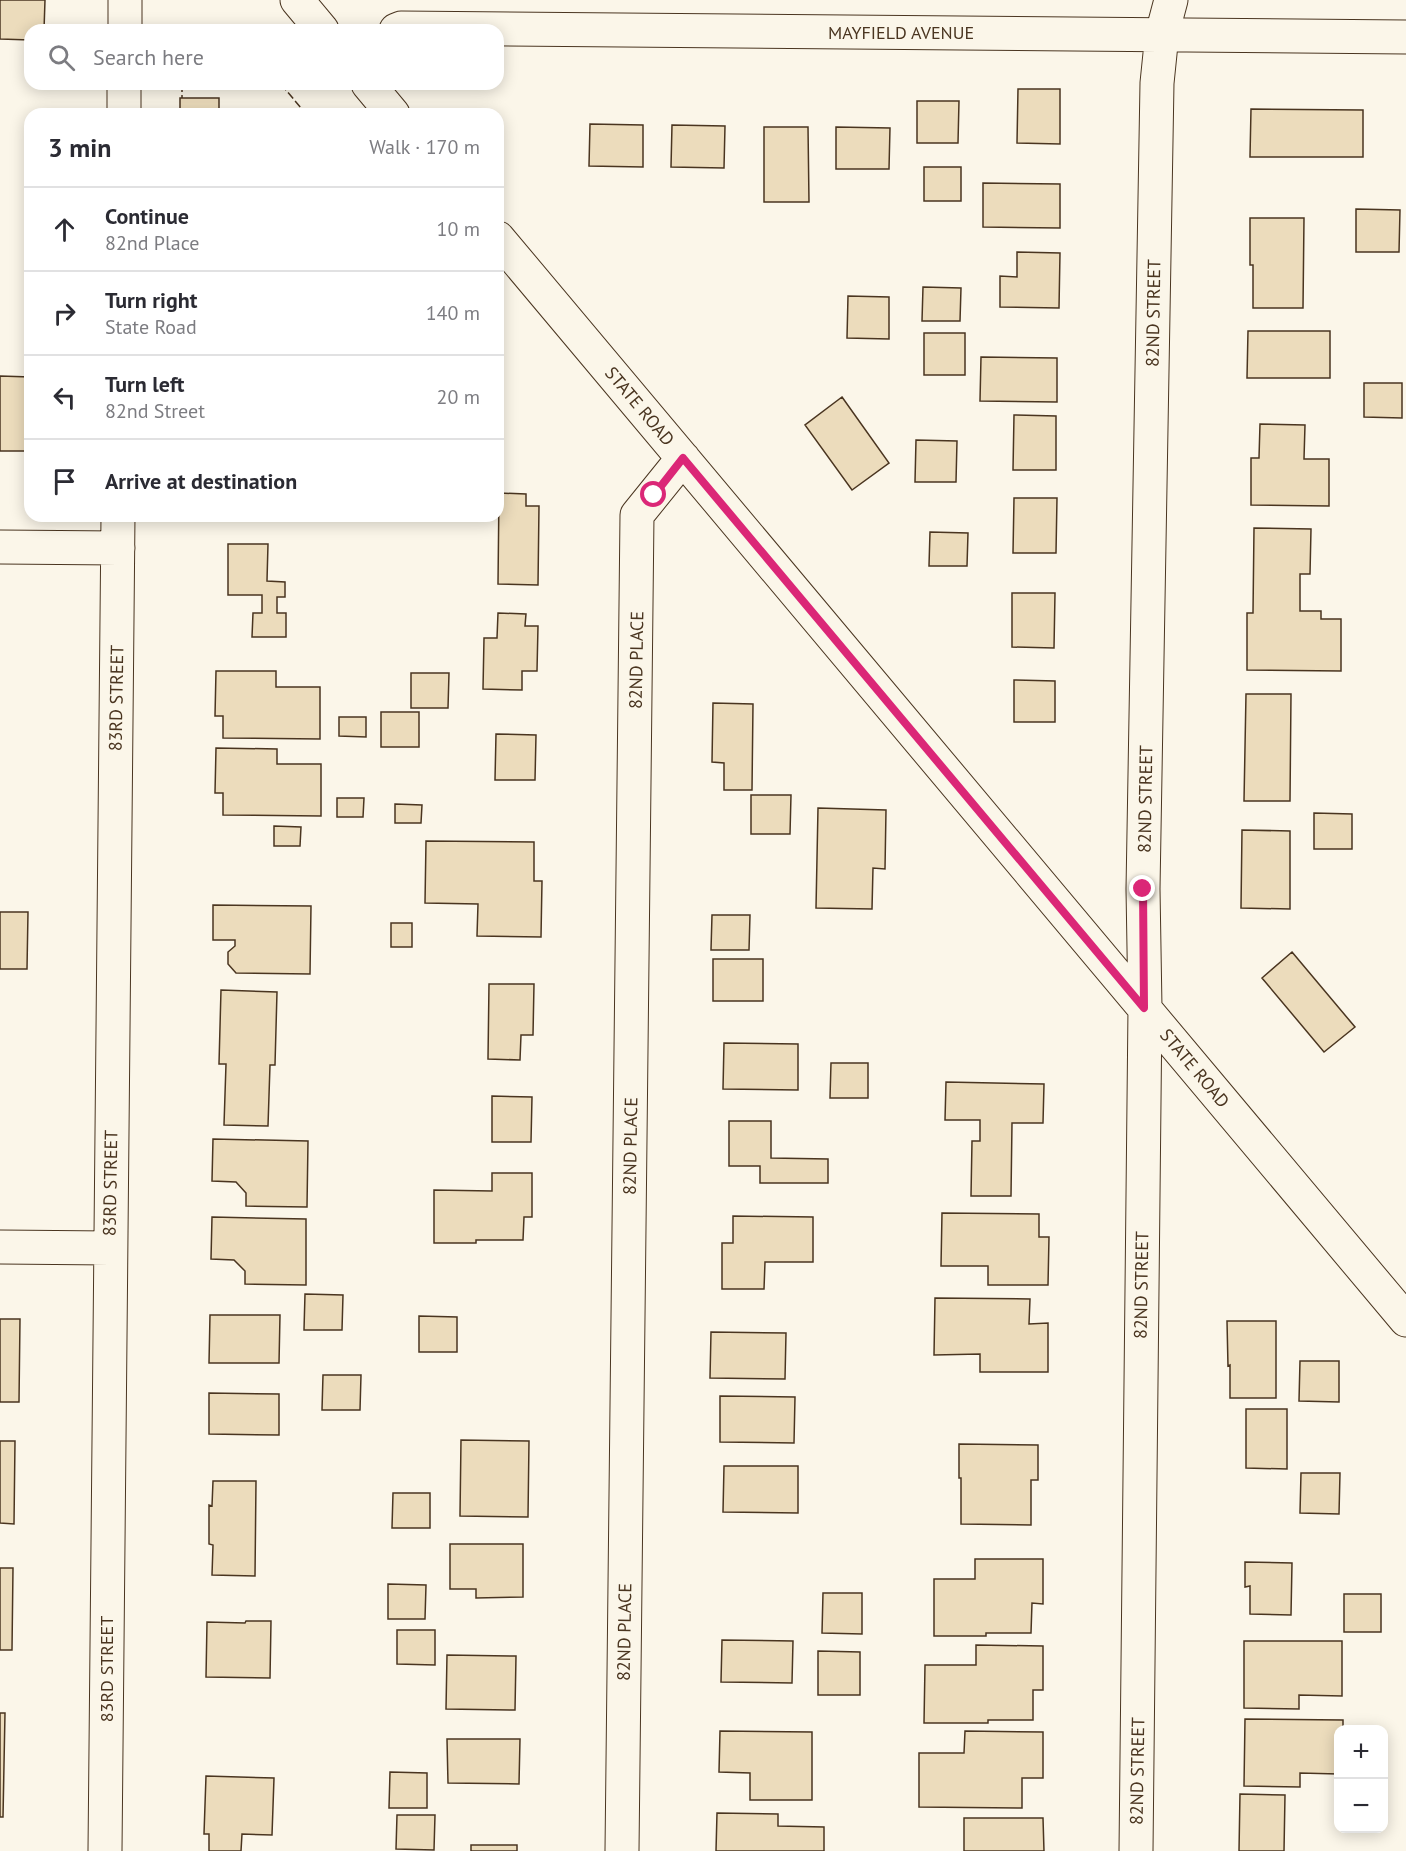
<!DOCTYPE html>
<html lang="en">
<head>
<meta charset="utf-8">
<style>
	:root { --surface:#fff; --page:#f2f2f3; --text:#2b2b33; --muted:#7c7c81; --line:#e1e1e2 }
	body { margin:0; font-family:"PT Sans",sans-serif; background:var(--page); color:var(--text) }
	.controls { position:absolute; right:18px; bottom:18px; display:grid; overflow:hidden; border-radius:12px; box-shadow:0 3px 15px #0003 }
	.controls button { width:54px; height:54px; display:grid; place-items:center; padding:0; border:0; border-bottom:2px solid var(--line); background:var(--surface); color:var(--text); font:30px sans-serif }
	.stop { position:absolute; width:18px; height:18px; margin:-14px; border:4px solid #db2777; border-radius:50%; background:#fff }
	.stop.end { background:#db2777; border-color:#fff; box-shadow:0 2px 6px #0008 }
	.list { margin:0; padding:0; list-style:none }
	h2 { display:flex; justify-content:space-between; align-items:center; height:78px; margin:0; padding:0 24px; font-size:26px }
	h2 small { font-size:20px; font-weight:400; color:var(--muted) }
	.list li { display:grid; grid-template-columns:39px 1fr auto; gap:18px; align-items:center; box-sizing:border-box; height:84px; padding:0 24px; border-top:2px solid var(--line) }
	.list b { display:block; font-size:22px; white-space:nowrap }
	.list p { margin:0; font-size:20px; white-space:nowrap; color:var(--muted) }
	.list em { font-size:20px; font-style:normal; color:var(--muted) }
	.icon { flex:none; width:33px; height:33px; fill:none; stroke:currentColor; stroke-width:2; stroke-linecap:round; stroke-linejoin:round }
	.map { position:relative; flex:none; width:1406px; height:1851px; overflow:hidden }
	.search { position:absolute; background:var(--surface); box-shadow:0 3px 15px #0003; left:24px; top:24px; width:480px; height:66px; display:flex; align-items:center; gap:15px; box-sizing:border-box; padding:0 21px; border-radius:18px; color:var(--muted); font-size:22px }
	.panel { position:absolute; background:var(--surface); box-shadow:0 3px 15px #0003; left:24px; top:108px; width:480px; height:414px; border-radius:18px }
	.map>svg:first-child { display:block }
</style>
</head>
<body>
<div class="map">
<svg width="1406" height="1851" viewBox="0 0 1406 1851">
	<rect width="100%" height="100%" fill="#fbf6e9"/>
	<!-- building -->
	<path fill="#ecdcbc" stroke="#4a3520" stroke-width="1.5" d="M 0,0 L 45,0 L 44,30 L 30,30 L 30,40 L 0,39 Z
		M 1018,89 L 1060,89 L 1060,144 L 1017,143 Z
		M 180,98 L 219,98 L 219,114 L 180,114 Z
		M 917,101 L 959,101 L 958,143 L 917,143 Z
		M 1251,109 L 1363,110 L 1363,157 L 1250,157 Z
		M 590,124 L 643,125 L 643,167 L 589,166 Z
		M 672,125 L 725,126 L 724,168 L 671,167 Z
		M 764,127 L 808,127 L 809,202 L 764,202 Z
		M 836,127 L 890,128 L 889,169 L 836,169 Z
		M 924,167 L 961,167 L 961,201 L 924,201 Z
		M 983,183 L 1060,184 L 1060,228 L 983,227 Z
		M 1356,209 L 1400,210 L 1399,252 L 1356,252 Z
		M 1250,218 L 1304,218 L 1303,308 L 1253,308 L 1253,265 L 1250,265 Z
		M 1017,252 L 1060,253 L 1059,308 L 1000,307 L 1000,276 L 1017,277 Z
		M 923,287 L 961,288 L 960,321 L 922,321 Z
		M 848,296 L 889,297 L 889,339 L 847,338 Z
		M 1248,331 L 1330,331 L 1330,378 L 1247,378 Z
		M 924,333 L 965,333 L 965,375 L 924,375 Z
		M 981,357 L 1057,358 L 1057,402 L 980,401 Z
		M 0,376 L 30,377 L 30,451 L 0,451 Z
		M 1364,383 L 1402,383 L 1402,418 L 1364,417 Z
		M 842,397 L 889,463 L 852,490 L 805,425 Z
		M 1014,415 L 1056,416 L 1056,470 L 1013,470 Z
		M 1260,424 L 1305,425 L 1304,459 L 1329,459 L 1329,506 L 1251,505 L 1251,458 L 1259,458 Z
		M 916,440 L 957,441 L 956,482 L 915,482 Z
		M 499,493 L 526,494 L 526,506 L 539,506 L 538,585 L 498,584 Z
		M 1014,498 L 1057,498 L 1056,553 L 1013,553 Z
		M 1254,528 L 1311,529 L 1310,574 L 1300,574 L 1300,611 L 1321,611 L 1321,619 L 1341,619 L 1341,671 L 1247,670 L 1247,613 L 1253,613 Z
		M 930,532 L 968,533 L 967,566 L 929,566 Z
		M 228,544 L 268,544 L 267,581 L 285,582 L 285,597 L 277,597 L 277,613 L 286,613 L 286,637 L 252,637 L 253,613 L 262,613 L 262,595 L 228,595 Z
		M 1012,593 L 1055,593 L 1054,648 L 1012,647 Z
		M 498,613 L 526,614 L 525,626 L 538,626 L 537,671 L 522,671 L 522,690 L 483,689 L 484,638 L 497,638 Z
		M 216,671 L 276,671 L 276,687 L 320,687 L 320,739 L 223,738 L 223,716 L 215,716 Z
		M 411,673 L 449,673 L 448,708 L 411,708 Z
		M 1014,680 L 1055,681 L 1055,722 L 1014,722 Z
		M 1246,694 L 1291,694 L 1290,801 L 1244,801 Z
		M 713,703 L 753,704 L 752,790 L 724,790 L 724,763 L 712,762 Z
		M 381,712 L 419,712 L 419,747 L 381,747 Z
		M 339,717 L 366,717 L 366,737 L 339,736 Z
		M 496,734 L 536,735 L 535,780 L 495,780 Z
		M 216,748 L 277,749 L 277,764 L 321,764 L 321,816 L 223,815 L 223,793 L 215,793 Z
		M 751,795 L 791,795 L 790,834 L 751,834 Z
		M 337,798 L 364,798 L 363,817 L 337,817 Z
		M 395,804 L 422,805 L 421,823 L 395,823 Z
		M 818,808 L 886,810 L 885,869 L 873,868 L 872,909 L 816,908 Z
		M 1314,813 L 1352,814 L 1352,849 L 1314,849 Z
		M 274,826 L 301,827 L 300,846 L 274,846 Z
		M 1242,830 L 1290,831 L 1290,909 L 1241,908 Z
		M 426,841 L 534,842 L 534,881 L 542,881 L 541,937 L 477,936 L 478,904 L 425,903 Z
		M 213,905 L 311,906 L 310,974 L 236,973 L 228,964 L 228,952 L 235,946 L 235,940 L 213,940 Z
		M 0,912 L 28,912 L 27,969 L 0,969 Z
		M 712,915 L 750,915 L 749,950 L 711,950 Z
		M 391,923 L 412,923 L 412,947 L 391,947 Z
		M 1292,952 L 1355,1027 L 1324,1052 L 1262,978 Z
		M 713,959 L 763,959 L 763,1001 L 713,1001 Z
		M 489,984 L 534,984 L 533,1035 L 521,1035 L 520,1060 L 488,1059 Z
		M 221,990 L 277,992 L 275,1065 L 270,1065 L 268,1126 L 224,1125 L 226,1064 L 219,1064 Z
		M 724,1043 L 798,1044 L 798,1090 L 723,1089 Z
		M 831,1063 L 868,1063 L 868,1098 L 830,1098 Z
		M 946,1082 L 1044,1084 L 1043,1123 L 1012,1123 L 1011,1196 L 971,1196 L 972,1141 L 980,1141 L 980,1120 L 945,1120 Z
		M 492,1096 L 532,1097 L 531,1142 L 492,1142 Z
		M 729,1121 L 771,1121 L 771,1158 L 828,1159 L 828,1183 L 760,1183 L 760,1166 L 729,1166 Z
		M 213,1139 L 308,1141 L 307,1207 L 246,1206 L 246,1193 L 236,1182 L 212,1181 Z
		M 492,1173 L 532,1173 L 532,1217 L 524,1217 L 523,1240 L 476,1240 L 476,1243 L 434,1243 L 434,1190 L 492,1191 Z
		M 942,1213 L 1039,1214 L 1039,1237 L 1049,1237 L 1048,1285 L 988,1285 L 988,1266 L 941,1266 Z
		M 733,1216 L 813,1217 L 813,1262 L 765,1262 L 764,1289 L 722,1289 L 722,1243 L 733,1243 Z
		M 212,1217 L 306,1219 L 306,1285 L 245,1284 L 245,1271 L 234,1260 L 211,1259 Z
		M 305,1294 L 343,1295 L 342,1330 L 304,1330 Z
		M 935,1298 L 1030,1299 L 1029,1324 L 1048,1323 L 1048,1372 L 980,1372 L 980,1354 L 934,1355 Z
		M 210,1315 L 280,1315 L 279,1363 L 209,1363 Z
		M 419,1316 L 457,1317 L 457,1352 L 419,1352 Z
		M 0,1319 L 20,1319 L 19,1402 L 0,1402 Z
		M 1227,1321 L 1276,1321 L 1276,1398 L 1230,1398 L 1230,1365 L 1228,1366 Z
		M 711,1332 L 786,1333 L 785,1379 L 710,1378 Z
		M 1300,1361 L 1339,1361 L 1339,1402 L 1299,1401 Z
		M 323,1375 L 361,1375 L 360,1410 L 322,1410 Z
		M 209,1393 L 279,1394 L 279,1435 L 209,1434 Z
		M 720,1396 L 795,1397 L 794,1443 L 720,1442 Z
		M 1246,1409 L 1287,1409 L 1287,1469 L 1246,1468 Z
		M 461,1440 L 529,1441 L 528,1517 L 460,1516 Z
		M 0,1441 L 15,1441 L 14,1524 L 0,1523 Z
		M 959,1444 L 1038,1445 L 1038,1480 L 1031,1480 L 1031,1525 L 961,1524 L 961,1478 L 959,1478 Z
		M 724,1466 L 798,1466 L 798,1513 L 723,1512 Z
		M 1301,1473 L 1340,1473 L 1339,1514 L 1300,1513 Z
		M 213,1481 L 256,1481 L 255,1576 L 212,1575 L 213,1545 L 209,1544 L 209,1505 L 212,1506 Z
		M 393,1493 L 430,1493 L 430,1528 L 392,1528 Z
		M 450,1544 L 523,1544 L 523,1597 L 476,1598 L 476,1589 L 450,1589 Z
		M 975,1559 L 1043,1559 L 1043,1604 L 1032,1603 L 1031,1633 L 986,1633 L 986,1636 L 934,1636 L 934,1579 L 975,1579 Z
		M 1245,1562 L 1292,1563 L 1291,1615 L 1250,1614 L 1250,1586 L 1245,1587 Z
		M 0,1568 L 13,1568 L 12,1650 L 0,1650 Z
		M 388,1584 L 426,1585 L 425,1619 L 388,1619 Z
		M 823,1593 L 862,1593 L 862,1634 L 822,1633 Z
		M 1344,1594 L 1381,1594 L 1381,1632 L 1344,1632 Z
		M 246,1621 L 271,1621 L 270,1678 L 206,1677 L 207,1622 L 245,1623 Z
		M 397,1630 L 435,1630 L 435,1665 L 397,1664 Z
		M 722,1640 L 793,1641 L 792,1683 L 721,1682 Z
		M 1244,1641 L 1342,1641 L 1342,1696 L 1299,1695 L 1299,1709 L 1244,1708 Z
		M 976,1645 L 1043,1646 L 1043,1690 L 1033,1690 L 1033,1720 L 988,1720 L 988,1723 L 924,1723 L 925,1665 L 976,1665 Z
		M 818,1651 L 860,1652 L 860,1695 L 818,1695 Z
		M 447,1655 L 516,1656 L 515,1710 L 446,1709 Z
		M 0,1713 L 5,1713 L 3,1817 L 0,1817 Z
		M 1245,1719 L 1343,1720 L 1343,1730 L 1338,1730 L 1338,1774 L 1300,1773 L 1300,1787 L 1244,1786 Z
		M 720,1731 L 812,1732 L 812,1800 L 750,1800 L 750,1773 L 719,1772 Z
		M 965,1731 L 1043,1732 L 1043,1778 L 1022,1778 L 1022,1808 L 919,1807 L 919,1753 L 964,1753 Z
		M 447,1739 L 520,1739 L 519,1784 L 448,1783 Z
		M 390,1772 L 427,1773 L 427,1808 L 389,1808 Z
		M 206,1776 L 274,1778 L 272,1835 L 242,1834 L 241,1851 L 209,1851 L 209,1834 L 204,1834 Z
		M 1240,1794 L 1285,1795 L 1284,1851 L 1239,1851 Z
		M 717,1813 L 778,1814 L 778,1826 L 824,1827 L 824,1851 L 716,1851 Z
		M 397,1815 L 435,1815 L 434,1850 L 396,1849 Z
		M 964,1818 L 1043,1818 L 1044,1851 L 964,1851 Z
		M 471,1845 L 517,1845 L 517,1851 L 471,1851 Z"/>
	<g fill="none" stroke-linecap="round" stroke-linejoin="round">
		<!-- minor casing -->
		<g stroke="#4a3520" stroke-width="35">
			<path id="minor" d="M 297,0 L 322,30
				M 125,30 L 125,0
				M 396,30 L 401,28 L 1406,37
				M 368,84 L 393,114
				M 124,114 L 124,84
				M 498,238 L 1406,1320
				M 0,547 L 118,548
				M 0,1247 L 110,1248
				M 105,1851 L 118,516
				M 622,1851 L 637,515 L 683,458
				M 1136,1851 L 1145,1008 L 1143,889 L 1157,83 L 1162,34 L 1171,0"/>
		</g>
		<!-- minor -->
		<use href="#minor" stroke="#fbf6e9" stroke-width="33"/>
		<!-- fence -->
		<path stroke="#4a3520" stroke-width="1.5" stroke-dasharray="8 3" stroke-linecap="butt" d="M 182,84 L 182,98
			M 281,84 L 306,114"/>
	</g>
	<g fill="none" stroke-linecap="round" stroke-linejoin="round">
		<!-- route -->
		<path stroke="#db2777" stroke-width="8" d="M 654,495 L 683,458 L 1144,1008 L 1143,889"/>
	</g>
	<g text-anchor="middle" dominant-baseline="central" stroke-width="4.5" stroke-linejoin="round" paint-order="stroke">
		<!-- street labels -->
		<g font-size="18" fill="#4a3520" stroke="#fbf6e9">
			<text x="901" y="32">MAYFIELD AVENUE</text>
			<text transform="translate(1153 313) rotate(-89)">82ND STREET</text>
			<text transform="translate(640 406) rotate(50)">STATE ROAD</text>
			<text transform="translate(636 660) rotate(-89)">82ND PLACE</text>
			<text transform="translate(116 698) rotate(-89)">83RD STREET</text>
			<text transform="translate(1145 799) rotate(-89)">82ND STREET</text>
			<text transform="translate(1195 1068) rotate(50)">STATE ROAD</text>
			<text transform="translate(630 1146) rotate(-89)">82ND PLACE</text>
			<text transform="translate(110 1183) rotate(-89)">83RD STREET</text>
			<text transform="translate(1141 1285) rotate(-89)">82ND STREET</text>
			<text transform="translate(624 1632) rotate(-89)">82ND PLACE</text>
			<text transform="translate(106 1669) rotate(-90)">83RD STREET</text>
			<text transform="translate(1137 1771) rotate(-89)">82ND STREET</text>
		</g>
	</g>
</svg>
<div class="controls">
<button>+</button>
<button>−</button>
</div>
<div class="stop" style="left:654px;top:495px"></div>
<div class="stop end" style="left:1143px;top:889px"></div>
<div class="search"><svg class="icon" aria-label="search" viewBox="0 0 24 24"><circle cx="10" cy="10" r="6"/><path d="M15 15l6 6"/></svg>Search here</div>
<section class="panel">
<h2>3 min<small>Walk · 170 m</small></h2>
<ul class="list">
<li><svg class="icon" aria-label="ahead" viewBox="0 0 24 24"><path d="M12 20V5M6 11l6-6 6 6"/></svg><div><b>Continue</b><p>82nd Place</p></div><em>10 m</em></li>
<li><svg class="icon" aria-label="right" viewBox="0 0 24 24"><path d="M7 20v-9h11M14 6l5 5-5 5"/></svg><div><b>Turn right</b><p>State Road</p></div><em>140 m</em></li>
<li><svg class="icon" aria-label="left" viewBox="0 0 24 24"><path d="M17 20v-9H6M10 6l-5 5 5 5"/></svg><div><b>Turn left</b><p>82nd Street</p></div><em>20 m</em></li>
<li><svg class="icon" aria-label="arrive" viewBox="0 0 24 24"><path d="M6 21V4h12l-3 4 3 4H6"/></svg><div><b>Arrive at destination</b></div></li>
</ul>
</section>
</div>
</body>
</html>
